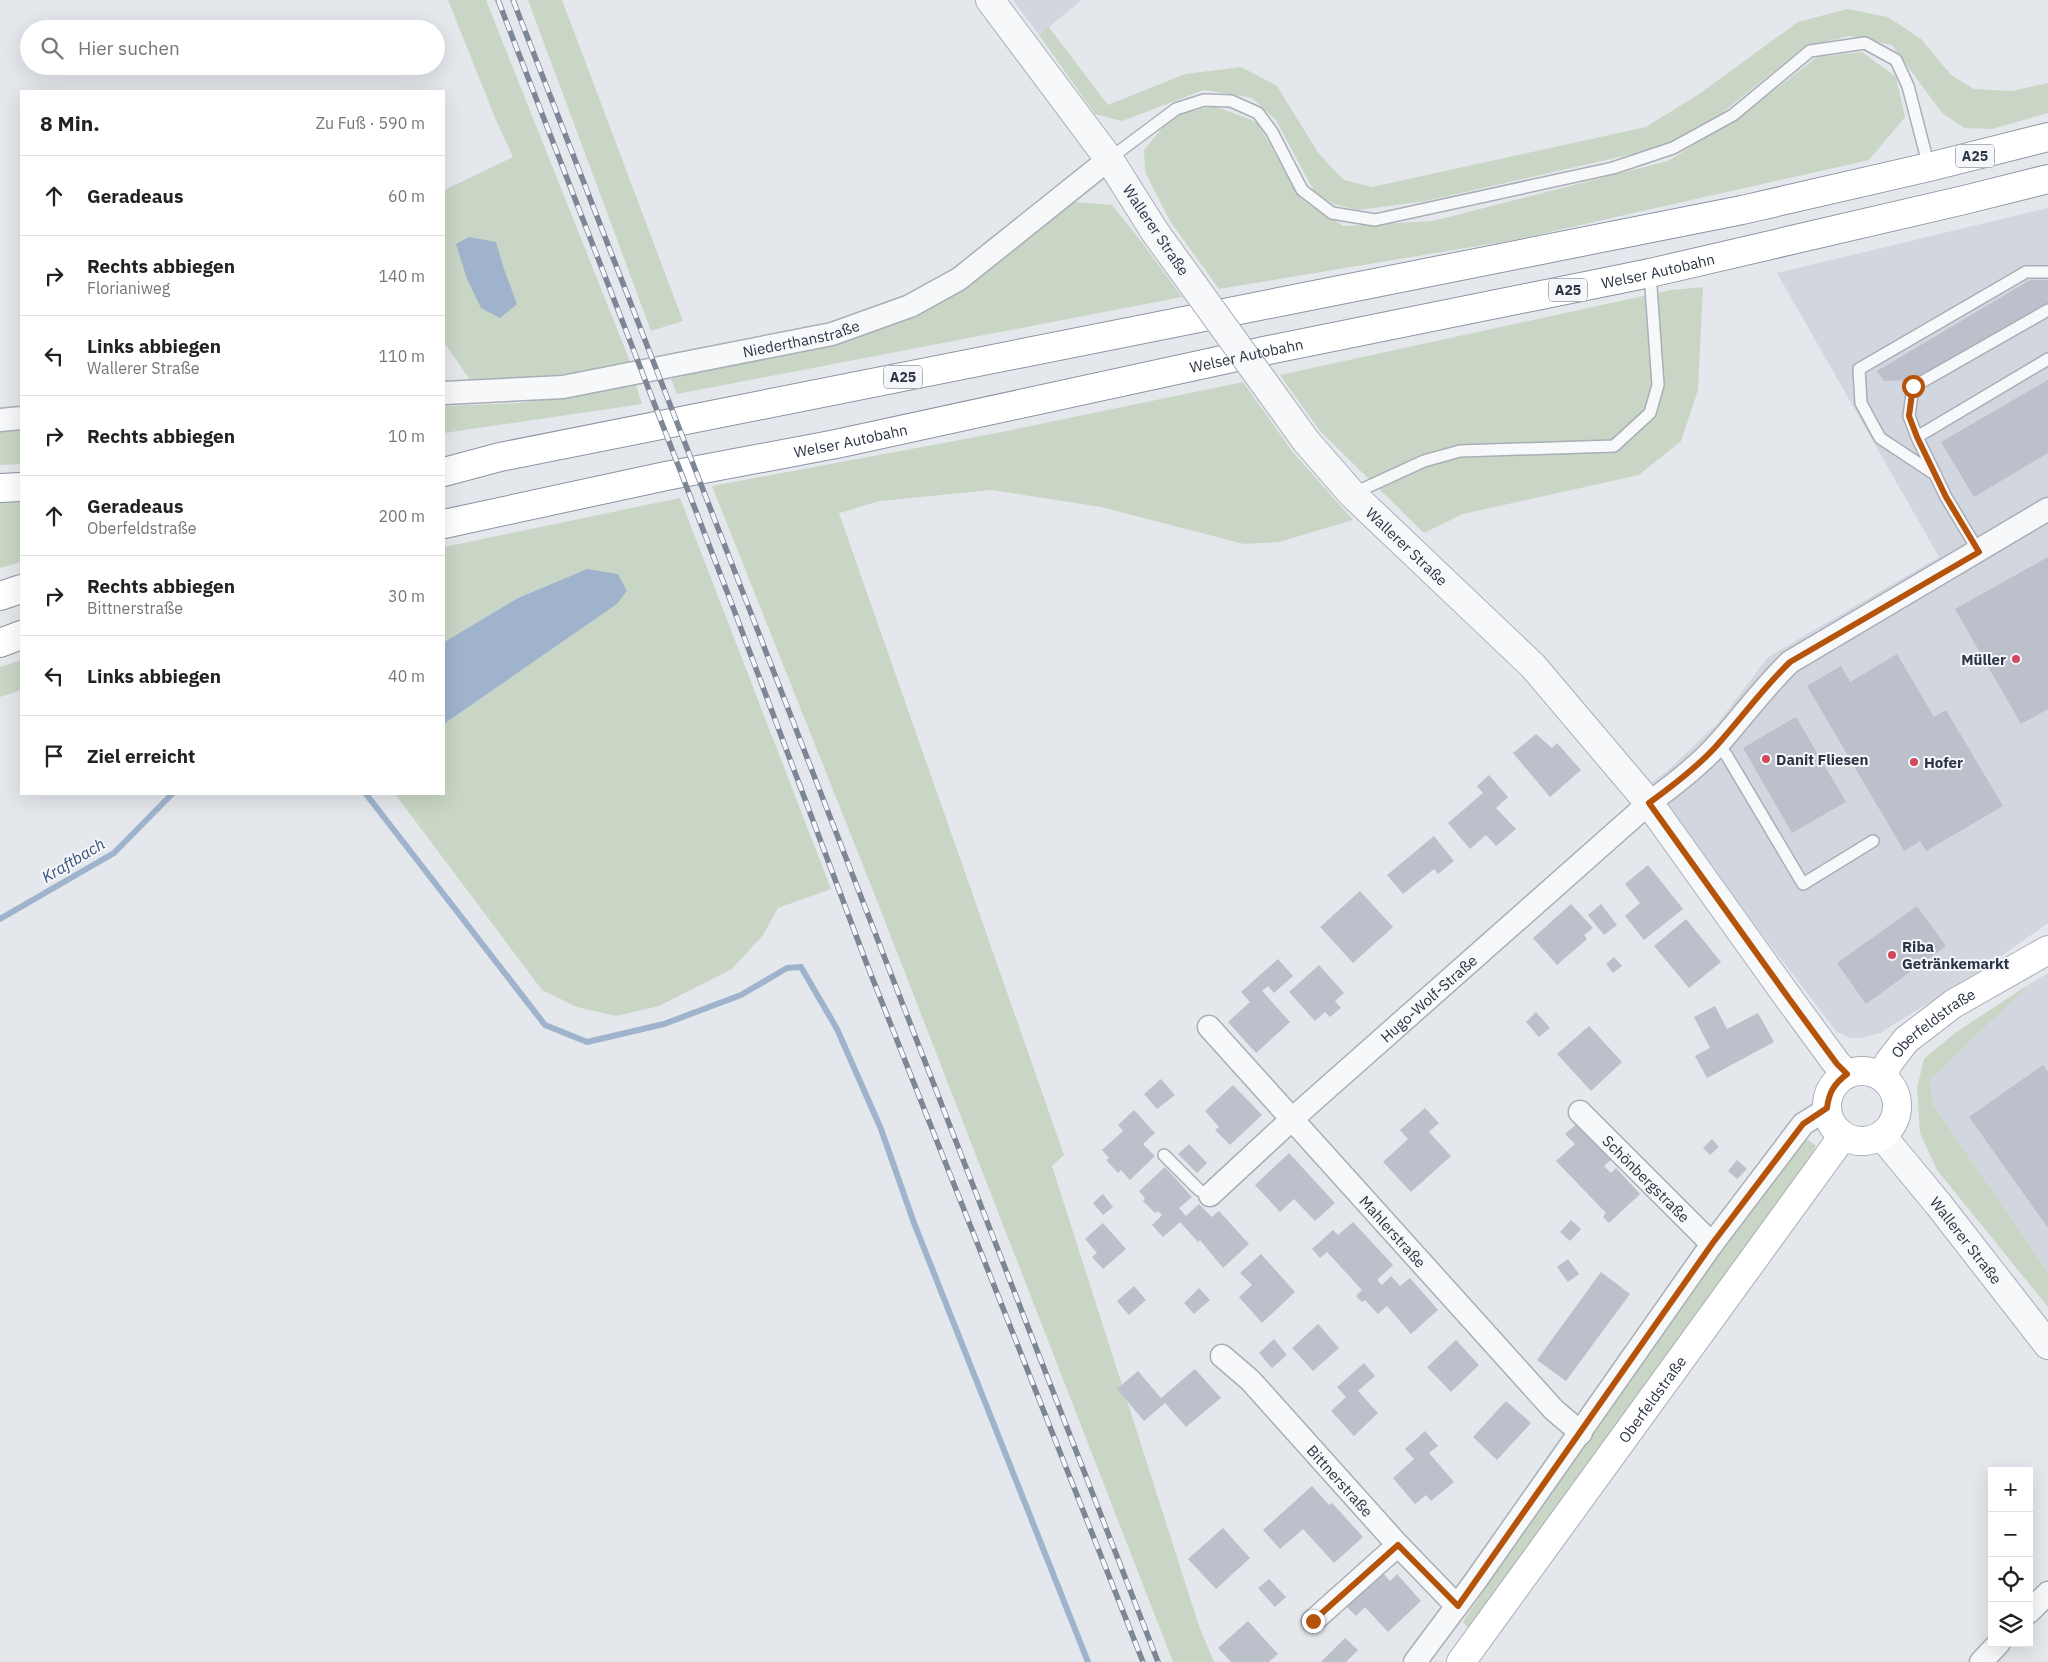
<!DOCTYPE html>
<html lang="de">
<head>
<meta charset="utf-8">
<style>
	:root { --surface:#fff; --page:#f2f2f2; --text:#222; --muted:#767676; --line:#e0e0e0 }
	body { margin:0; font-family:"IBM Plex Sans",sans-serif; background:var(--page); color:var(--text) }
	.controls { position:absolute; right:15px; bottom:15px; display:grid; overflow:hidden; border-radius:0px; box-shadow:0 5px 20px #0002 }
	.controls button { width:45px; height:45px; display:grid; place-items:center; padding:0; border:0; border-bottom:1px solid var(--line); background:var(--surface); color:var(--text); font:25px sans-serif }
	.stop { position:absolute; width:15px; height:15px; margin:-11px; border:4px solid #b45309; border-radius:50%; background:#fff }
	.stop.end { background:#b45309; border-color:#fff; box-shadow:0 1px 5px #0008 }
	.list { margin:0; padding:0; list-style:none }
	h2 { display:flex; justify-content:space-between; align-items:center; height:65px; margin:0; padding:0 20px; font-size:21px }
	h2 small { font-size:16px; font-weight:400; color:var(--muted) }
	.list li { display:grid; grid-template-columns:32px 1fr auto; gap:15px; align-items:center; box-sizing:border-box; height:80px; padding:0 20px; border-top:1px solid var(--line) }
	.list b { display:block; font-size:19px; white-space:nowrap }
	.list p { margin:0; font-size:16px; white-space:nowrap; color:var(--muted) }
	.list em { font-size:16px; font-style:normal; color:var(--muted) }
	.icon { flex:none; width:28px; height:28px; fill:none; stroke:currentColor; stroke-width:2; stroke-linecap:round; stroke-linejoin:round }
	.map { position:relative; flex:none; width:2048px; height:1662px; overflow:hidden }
	.search { position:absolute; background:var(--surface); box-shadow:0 5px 20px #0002; left:20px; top:20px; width:425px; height:55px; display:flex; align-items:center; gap:12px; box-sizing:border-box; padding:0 18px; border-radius:28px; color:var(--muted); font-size:19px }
	.panel { position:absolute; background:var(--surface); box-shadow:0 5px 20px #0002; left:20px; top:90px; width:425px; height:705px; border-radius:0px }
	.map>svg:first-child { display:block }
</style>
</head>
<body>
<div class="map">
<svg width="2048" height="1662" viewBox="0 0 2048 1662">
	<rect width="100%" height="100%" fill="#e4e7ec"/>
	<!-- built -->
	<path fill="#d2d6de" d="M 1013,0 L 1082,0 L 1039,35 Z
		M 2048,208 L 2048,923 L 1980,971 L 1880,1033 L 1862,1038 L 1849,1038 L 1836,1031 L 1762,934 L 1652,782 L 1666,772 L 1718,723 L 1768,657 L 1939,557 L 1777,273 Z
		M 2048,973 L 2048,1273 L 1933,1104 L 1930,1080 L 2031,983 Z"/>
	<!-- green -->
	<path fill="#c9d6c5" d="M 448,0 L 486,0 L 633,369 L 590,378 L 472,383 L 444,342 L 444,190 L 513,157 L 496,120 Z
		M 528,0 L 562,0 L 683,321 L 651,331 Z
		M 1847,9 L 1888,17 L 1921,39 L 1951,75 L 1974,89 L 2012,91 L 2048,83 L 2048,113 L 1992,129 L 1964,128 L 1942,113 L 1892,45 L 1850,36 L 1805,46 L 1722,113 L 1659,148 L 1426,201 L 1358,210 L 1334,204 L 1315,193 L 1276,120 L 1252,98 L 1204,90 L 1122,121 L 1095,114 L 1039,35 L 1048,26 L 1108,105 L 1185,74 L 1241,67 L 1277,86 L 1319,154 L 1344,180 L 1372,187 L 1646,127 L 1699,94 L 1798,22 Z
		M 1862,52 L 1896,77 L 1905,117 L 1869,160 L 1514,240 L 1219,289 L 1170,221 L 1145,172 L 1144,150 L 1172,116 L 1214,106 L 1257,122 L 1302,200 L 1343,226 L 1433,221 L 1668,161 L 1748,111 L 1817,57 Z
		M 1075,202 L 1112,205 L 1141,241 L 1182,297 L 677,394 L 671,379 L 851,338 L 1029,237 Z
		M 1703,287 L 1698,390 L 1681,441 L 1639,475 L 1463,514 L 1424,533 L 1320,431 L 1280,375 L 1671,290 Z
		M 635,382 L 642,404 L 444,433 L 444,406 L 521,403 Z
		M 1243,382 L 1292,451 L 1353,520 L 1279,542 L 1244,544 L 1101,507 L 992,490 L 880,501 L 839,513 L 1064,1155 L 1052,1166 L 1199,1626 L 1214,1662 L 1173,1662 L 872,888 L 712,486 L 997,433 Z
		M 21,427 L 21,464 L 0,465 L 0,429 Z
		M 680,498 L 831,889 L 778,908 L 763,935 L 732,969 L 659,1006 L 616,1016 L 577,1007 L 542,990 L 395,794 L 444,794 L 444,724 L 617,604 L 627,591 L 587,569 L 518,598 L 444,642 L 444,547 Z
		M 21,502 L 21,562 L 0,568 L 0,503 Z
		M 21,660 L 21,690 L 0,697 L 0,667 Z
		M 2031,983 L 1930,1080 L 1933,1104 L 2048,1273 L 2048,1307 L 1937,1170 L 1920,1133 L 1917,1088 L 1924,1059 L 1955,1033 Z
		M 1804,1137 L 1816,1146 L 1791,1192 L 1472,1633 L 1463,1622 L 1636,1357 Z"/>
	<!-- water -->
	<path fill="#9fb4cc" d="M 469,237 L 496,242 L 504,269 L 517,304 L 500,318 L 481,308 L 467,279 L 456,244 Z
		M 587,569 L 618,574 L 627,591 L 617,604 L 444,724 L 444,642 L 518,598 Z"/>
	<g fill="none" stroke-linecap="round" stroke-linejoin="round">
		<!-- stream -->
		<path stroke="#9fb4cc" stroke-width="6" d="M 366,794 L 545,1025 L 587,1042 L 664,1024 L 741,995 L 787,968 L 801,967 L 837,1029 L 881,1129 L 914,1223 L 1088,1662
			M 0,919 L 114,853 L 172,794"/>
	</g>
	<!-- building -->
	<path fill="#bbc0ca" d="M 2030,280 L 2048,280 L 2048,303 L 1918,380 L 1884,381 L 1877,371 Z
		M 2048,380 L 2048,453 L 1974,497 L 1941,442 Z
		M 2048,557 L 2048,709 L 2021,724 L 1955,609 Z
		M 1897,654 L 1934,717 L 1946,710 L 2003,806 L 1926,851 L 1920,841 L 1904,851 L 1807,686 L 1841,666 L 1850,682 Z
		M 1796,717 L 1846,802 L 1792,833 L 1743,748 Z
		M 1536,734 L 1552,748 L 1557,743 L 1581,770 L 1550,797 L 1513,753 Z
		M 1489,775 L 1508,797 L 1496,808 L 1516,829 L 1496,846 L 1486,835 L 1470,849 L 1448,823 L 1483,793 L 1477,786 Z
		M 1434,836 L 1454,861 L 1438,874 L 1434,869 L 1403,894 L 1387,875 Z
		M 1648,865 L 1683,909 L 1644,940 L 1625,916 L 1640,903 L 1625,884 Z
		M 1360,891 L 1393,927 L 1353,963 L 1320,927 Z
		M 1571,904 L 1593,928 L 1584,935 L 1587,939 L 1557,965 L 1533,938 Z
		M 1601,904 L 1617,925 L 1604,935 L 1588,915 Z
		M 1917,906 L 1946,946 L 1866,1004 L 1837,963 Z
		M 1686,919 L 1721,962 L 1689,988 L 1654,946 Z
		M 1614,957 L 1622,966 L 1613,973 L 1606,964 Z
		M 1278,959 L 1293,976 L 1274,993 L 1268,986 L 1262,991 L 1290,1022 L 1256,1053 L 1228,1022 L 1250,1002 L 1241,992 Z
		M 1319,965 L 1344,993 L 1335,1001 L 1341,1008 L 1330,1017 L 1325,1012 L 1315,1021 L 1289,992 Z
		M 1715,1006 L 1727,1029 L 1758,1013 L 1774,1042 L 1707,1078 L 1695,1056 L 1710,1048 L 1694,1017 Z
		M 1536,1012 L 1550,1028 L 1539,1037 L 1526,1022 Z
		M 1589,1026 L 1622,1062 L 1591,1091 L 1557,1054 Z
		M 2043,1065 L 2048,1072 L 2048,1228 L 1969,1117 Z
		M 1161,1079 L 1175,1095 L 1157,1109 L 1144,1094 Z
		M 1233,1085 L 1262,1115 L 1230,1145 L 1215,1130 L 1219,1127 L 1205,1111 Z
		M 1425,1108 L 1439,1123 L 1429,1132 L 1451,1156 L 1411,1192 L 1383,1162 L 1408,1139 L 1400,1130 Z
		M 1134,1110 L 1155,1133 L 1143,1144 L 1155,1156 L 1130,1180 L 1121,1170 L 1118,1173 L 1106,1160 L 1109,1158 L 1102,1150 L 1123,1131 L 1118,1125 Z
		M 1580,1121 L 1614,1157 L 1604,1166 L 1611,1173 L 1616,1168 L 1640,1194 L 1609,1223 L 1603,1217 L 1606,1213 L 1556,1161 L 1575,1144 L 1565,1134 Z
		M 1712,1139 L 1719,1147 L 1710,1155 L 1703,1148 Z
		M 1189,1144 L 1207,1163 L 1197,1173 L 1178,1154 Z
		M 1289,1153 L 1335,1203 L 1315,1221 L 1294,1199 L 1280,1212 L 1255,1185 Z
		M 1737,1160 L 1747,1169 L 1737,1179 L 1728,1171 Z
		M 1165,1167 L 1192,1197 L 1179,1208 L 1186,1216 L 1199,1204 L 1212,1217 L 1219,1211 L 1249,1244 L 1223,1268 L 1200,1240 L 1198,1242 L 1180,1222 L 1163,1237 L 1152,1225 L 1162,1215 L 1158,1211 L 1155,1213 L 1143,1201 L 1145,1198 L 1139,1191 Z
		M 1103,1194 L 1113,1207 L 1103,1215 L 1093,1203 Z
		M 1571,1220 L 1581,1229 L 1570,1241 L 1560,1232 Z
		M 1353,1222 L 1393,1265 L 1377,1280 L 1382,1285 L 1391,1276 L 1400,1286 L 1410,1278 L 1438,1310 L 1411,1334 L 1387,1306 L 1378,1314 L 1365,1300 L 1362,1302 L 1356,1296 L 1362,1290 L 1327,1252 L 1320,1258 L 1312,1249 L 1333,1230 L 1338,1235 Z
		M 1103,1223 L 1126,1249 L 1103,1269 L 1092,1257 L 1097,1253 L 1085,1239 Z
		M 1261,1254 L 1295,1292 L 1262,1323 L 1239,1297 L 1252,1285 L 1240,1273 Z
		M 1568,1259 L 1579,1274 L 1568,1282 L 1557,1267 Z
		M 1601,1272 L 1630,1294 L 1566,1381 L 1537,1360 Z
		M 1134,1286 L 1146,1300 L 1129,1315 L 1117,1301 Z
		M 1199,1288 L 1210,1300 L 1194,1314 L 1184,1303 Z
		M 1318,1324 L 1339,1348 L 1313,1371 L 1292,1348 Z
		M 1274,1339 L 1287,1355 L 1272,1368 L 1259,1353 Z
		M 1456,1340 L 1479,1365 L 1451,1392 L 1427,1367 Z
		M 1364,1363 L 1375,1376 L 1358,1391 L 1378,1413 L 1354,1436 L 1331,1411 L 1346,1397 L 1337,1387 Z
		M 1195,1369 L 1221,1398 L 1186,1427 L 1165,1403 L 1144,1421 L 1117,1389 L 1138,1371 L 1161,1398 Z
		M 1506,1401 L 1531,1423 L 1497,1460 L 1473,1437 Z
		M 1425,1431 L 1438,1446 L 1429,1453 L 1454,1482 L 1431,1501 L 1426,1495 L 1415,1504 L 1393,1478 L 1414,1459 L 1405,1449 Z
		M 1312,1486 L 1329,1505 L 1332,1503 L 1363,1537 L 1334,1563 L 1303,1529 L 1280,1549 L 1263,1530 Z
		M 1223,1528 L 1250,1558 L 1216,1589 L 1188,1559 Z
		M 1381,1571 L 1390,1581 L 1397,1574 L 1421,1601 L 1388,1632 L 1365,1607 L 1356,1616 L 1345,1605 Z
		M 1269,1579 L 1286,1597 L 1275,1607 L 1258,1588 Z
		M 1248,1621 L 1278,1654 L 1269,1662 L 1231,1662 L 1218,1648 Z
		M 1345,1638 L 1358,1650 L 1346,1662 L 1321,1662 Z"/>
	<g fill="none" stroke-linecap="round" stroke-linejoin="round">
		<!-- service casing -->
		<g stroke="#a9aeb7" stroke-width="14">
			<path id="service" d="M 1109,159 L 1176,109 L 1204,100 L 1231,101 L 1258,113 L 1272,132 L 1302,190 L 1332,213 L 1375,220 L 1613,168 L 1673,148 L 1733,115 L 1810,51 L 1865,43 L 1896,60 L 1908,86 L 1929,167
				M 1917,437 L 2048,359
				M 1936,475 L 1880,438 L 1861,403 L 1859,369 L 2026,272 L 2048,272
				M 1352,494 L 1424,461 L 1460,451 L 1614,446 L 1650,413 L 1658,385 L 1650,273
				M 1979,552 L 1946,497 L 1917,437 L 1909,416 L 1913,387 L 2048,310
				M 1718,745 L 1727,756 L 1803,884 L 1873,841
				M 1164,1155 L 1199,1190 L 1210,1195"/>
		</g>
		<!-- minor casing -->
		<g stroke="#a9aeb7" stroke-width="25">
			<g id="minor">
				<path id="s1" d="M 444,393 L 563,387 L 832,334 L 910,306 L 959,279 L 1109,159"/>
				<path d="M 0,420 L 21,418"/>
				<path id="s2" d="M 1209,1027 L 1554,1410 L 1581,1433"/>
				<path id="s3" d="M 1580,1112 L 1712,1244"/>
				<path id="s4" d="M 1210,1195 L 1291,1120 L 1649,803 C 1671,787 1701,764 1719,743 C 1743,716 1764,687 1790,662 L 2048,509"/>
				<path id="s5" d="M 1222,1356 L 1250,1380 L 1398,1545 L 1457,1606"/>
				<path d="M 2029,1612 L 2048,1593"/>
				<path d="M 1313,1621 L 1398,1545"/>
				<path d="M 1415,1662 L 1474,1583 L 1712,1244 L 1803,1124 L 1827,1109"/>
				<path d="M 1981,1662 L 1999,1643"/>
			</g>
		</g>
		<!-- tertiary casing -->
		<g stroke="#a9aeb7" stroke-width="30">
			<g id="tertiary">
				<path d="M 990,0 L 1109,159 L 1155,232"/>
				<path id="s6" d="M 1306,441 L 1352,494 L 1533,666 L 1649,803 L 1790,1000 L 1837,1064 L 1847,1074"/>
				<path id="s7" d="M 1882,1136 L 1939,1205 L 2048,1345"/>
			</g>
		</g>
		<!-- secondary casing -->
		<g stroke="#a9aeb7" stroke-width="30">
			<g id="secondary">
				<circle cx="1862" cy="1106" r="35"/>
				<path id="s8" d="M 1882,1077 L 1889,1062 L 1906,1040 L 1953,1004 L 2048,950"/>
				<path id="s9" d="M 1461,1662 L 1843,1136"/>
			</g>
		</g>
		<!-- motorway casing -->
		<g stroke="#8b94a3" stroke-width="30">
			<g id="motorway">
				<path d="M 444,472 L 500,457 L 1742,210 L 1929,167 L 2048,137"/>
				<path d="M 0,488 L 21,487"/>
				<path id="s10" d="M 444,524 L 666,476 L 836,444 L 1264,351 L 1650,273 L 1964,200 L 2048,179"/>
				<path d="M 0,596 L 21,589"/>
				<path d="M 0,643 L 21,635"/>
			</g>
		</g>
		<!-- service -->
		<use href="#service" stroke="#f7f8fa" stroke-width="11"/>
		<!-- minor -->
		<use href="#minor" stroke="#f7f8fa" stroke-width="22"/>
		<!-- tertiary -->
		<use href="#tertiary" stroke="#f7f8fa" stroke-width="28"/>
		<!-- secondary -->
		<use href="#secondary" stroke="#fff" stroke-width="28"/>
		<!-- motorway -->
		<use href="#motorway" stroke="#fff" stroke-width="28"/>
		<!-- rail casing -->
		<g stroke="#7d8696" stroke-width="5.5">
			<path id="rail" d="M 498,0 L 728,594 L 866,962 L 1143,1662
				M 513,0 L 1158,1662"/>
		</g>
		<!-- rail -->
		<use href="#rail" stroke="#f4f6f9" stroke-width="4" stroke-dasharray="11" stroke-linecap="butt"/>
		<!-- tertiary-bridge casing -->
		<g stroke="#a9aeb7" stroke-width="30" stroke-linecap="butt">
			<path id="tertiary-bridge" d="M 1155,232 L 1306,441"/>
		</g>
		<!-- tertiary-bridge -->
		<use href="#tertiary-bridge" stroke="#f7f8fa" stroke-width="28"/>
	</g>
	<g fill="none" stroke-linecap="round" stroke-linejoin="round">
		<!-- route -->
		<path stroke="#b45309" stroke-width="6" d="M 1313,1621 L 1398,1545 L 1458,1606 L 1712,1244 L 1803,1124 L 1827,1108 C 1829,1092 1834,1084 1847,1074 L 1837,1064 L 1790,1000 L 1649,803 C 1671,787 1701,764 1719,743 C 1743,716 1764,687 1790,662 L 1979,552 L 1946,497 L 1917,437 L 1909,416 L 1913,386"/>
	</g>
	<!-- markers -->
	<g fill="#d1495b" stroke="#f4f6f9" stroke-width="2">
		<circle cx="2016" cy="659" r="5"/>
		<circle cx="1766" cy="759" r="5"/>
		<circle cx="1914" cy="762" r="5"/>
		<circle cx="1892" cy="955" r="5"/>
	</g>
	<g text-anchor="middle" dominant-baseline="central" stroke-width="4" stroke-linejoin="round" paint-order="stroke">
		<!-- shield labels -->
		<g fill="#f4f6f9" stroke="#676e7b" stroke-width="1">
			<rect x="1956" y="144.5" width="38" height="23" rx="4"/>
			<rect x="1549" y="278.5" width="38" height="23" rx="4"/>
			<rect x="884" y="365.5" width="38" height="23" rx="4"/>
		</g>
		<g font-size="14" font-weight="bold" fill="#2b3445">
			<text x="1975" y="156">A25</text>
			<text x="1568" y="290">A25</text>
			<text x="903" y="377">A25</text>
		</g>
		<!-- street labels -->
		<g font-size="15" fill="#2b3445" stroke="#f4f6f9">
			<text transform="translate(1156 230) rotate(56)">Wallerer Straße</text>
			<text stroke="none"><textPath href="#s10" startOffset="1240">Welser Autobahn</textPath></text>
			<text stroke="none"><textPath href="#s1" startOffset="362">Niederthanstraße</textPath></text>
			<text stroke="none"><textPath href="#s10" startOffset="820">Welser Autobahn</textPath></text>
			<text stroke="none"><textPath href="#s10" startOffset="415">Welser Autobahn</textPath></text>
			<text stroke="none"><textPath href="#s6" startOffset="146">Wallerer Straße</textPath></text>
			<text stroke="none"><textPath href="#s4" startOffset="294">Hugo-Wolf-Straße</textPath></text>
			<text stroke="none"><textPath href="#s8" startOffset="76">Oberfeldstraße</textPath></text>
			<text stroke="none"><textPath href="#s3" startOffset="94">Schönbergstraße</textPath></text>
			<text stroke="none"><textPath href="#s2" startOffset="275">Mahlerstraße</textPath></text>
			<text stroke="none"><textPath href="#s7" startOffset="134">Wallerer Straße</textPath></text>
			<text stroke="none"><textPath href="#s9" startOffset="325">Oberfeldstraße</textPath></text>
			<text stroke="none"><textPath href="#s5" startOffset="172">Bittnerstraße</textPath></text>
		</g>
		<!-- poi labels -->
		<g font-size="15" font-weight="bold" fill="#2b3445" stroke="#f4f6f9" text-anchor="start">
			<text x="2006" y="659" text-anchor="end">Müller</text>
			<text x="1776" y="759">Danit Fliesen</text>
			<text x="1924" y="762">Hofer</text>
			<text x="1902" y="946">Riba<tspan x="1902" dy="17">Getränkemarkt</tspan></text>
		</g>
		<!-- water labels -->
		<g font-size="16" font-style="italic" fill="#34527a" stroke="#f4f6f9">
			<text transform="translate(73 860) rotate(-31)">Kraftbach</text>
		</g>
	</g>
</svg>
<div class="controls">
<button>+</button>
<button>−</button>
<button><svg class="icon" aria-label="locate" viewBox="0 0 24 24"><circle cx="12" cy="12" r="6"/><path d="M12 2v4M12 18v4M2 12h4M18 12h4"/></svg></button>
<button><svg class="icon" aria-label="layers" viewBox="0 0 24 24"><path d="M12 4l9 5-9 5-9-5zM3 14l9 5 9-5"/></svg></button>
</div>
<div class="stop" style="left:1913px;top:386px"></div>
<div class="stop end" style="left:1313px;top:1621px"></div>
<div class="search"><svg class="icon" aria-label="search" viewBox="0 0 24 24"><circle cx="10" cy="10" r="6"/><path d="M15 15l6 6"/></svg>Hier suchen</div>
<section class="panel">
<h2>8 Min.<small>Zu Fuß · 590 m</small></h2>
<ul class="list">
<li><svg class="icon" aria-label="ahead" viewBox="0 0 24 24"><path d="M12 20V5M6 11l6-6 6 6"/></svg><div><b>Geradeaus</b></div><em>60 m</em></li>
<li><svg class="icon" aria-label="right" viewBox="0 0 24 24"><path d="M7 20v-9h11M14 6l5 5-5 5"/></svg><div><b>Rechts abbiegen</b><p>Florianiweg</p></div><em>140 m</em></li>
<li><svg class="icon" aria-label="left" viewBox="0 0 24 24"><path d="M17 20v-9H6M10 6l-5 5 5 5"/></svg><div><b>Links abbiegen</b><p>Wallerer Straße</p></div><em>110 m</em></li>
<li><svg class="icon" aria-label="right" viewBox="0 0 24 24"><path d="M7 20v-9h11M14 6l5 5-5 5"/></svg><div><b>Rechts abbiegen</b></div><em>10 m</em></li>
<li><svg class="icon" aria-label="ahead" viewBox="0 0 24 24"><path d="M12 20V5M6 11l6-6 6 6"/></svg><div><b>Geradeaus</b><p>Oberfeldstraße</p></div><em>200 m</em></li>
<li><svg class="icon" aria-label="right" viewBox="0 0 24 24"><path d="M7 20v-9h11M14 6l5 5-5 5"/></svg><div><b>Rechts abbiegen</b><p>Bittnerstraße</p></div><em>30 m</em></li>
<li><svg class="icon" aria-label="left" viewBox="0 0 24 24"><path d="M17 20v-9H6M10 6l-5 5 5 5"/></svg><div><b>Links abbiegen</b></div><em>40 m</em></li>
<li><svg class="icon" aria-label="arrive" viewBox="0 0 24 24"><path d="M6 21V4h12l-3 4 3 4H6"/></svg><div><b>Ziel erreicht</b></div></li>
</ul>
</section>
</div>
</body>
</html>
